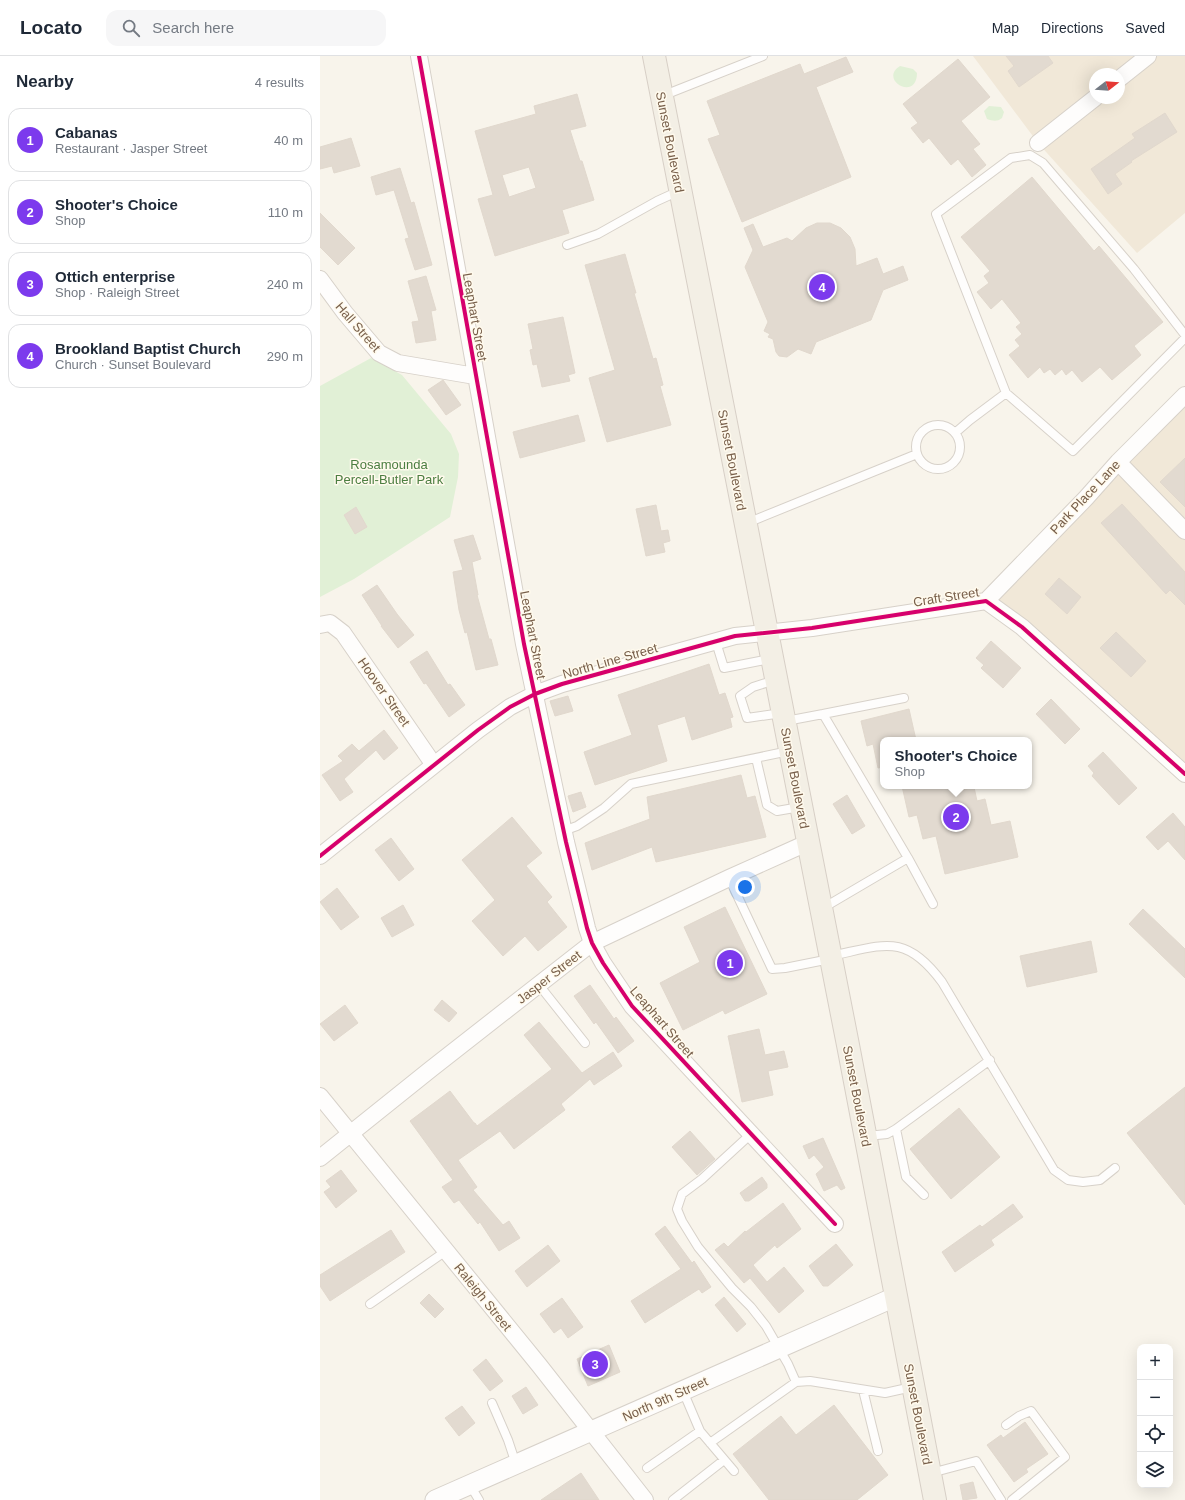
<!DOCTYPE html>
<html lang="en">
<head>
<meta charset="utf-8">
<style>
	:root { --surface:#fff; --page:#f6f6f7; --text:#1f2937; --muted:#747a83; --line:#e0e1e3; --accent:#7c3aed }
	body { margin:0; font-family:Helvetica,sans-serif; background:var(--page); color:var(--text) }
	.controls { position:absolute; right:12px; bottom:12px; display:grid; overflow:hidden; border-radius:8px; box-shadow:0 4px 16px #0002 }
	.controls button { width:36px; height:36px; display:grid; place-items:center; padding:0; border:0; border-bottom:1px solid var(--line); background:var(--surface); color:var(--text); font:20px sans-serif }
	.compass { position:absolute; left:769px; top:12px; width:36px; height:36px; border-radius:50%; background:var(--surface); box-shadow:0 4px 16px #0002; rotate:73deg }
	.you { position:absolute; left:425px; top:831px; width:14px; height:14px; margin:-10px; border:3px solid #fff; border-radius:50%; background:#1a73e8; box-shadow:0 0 0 6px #1a73e833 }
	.badge { display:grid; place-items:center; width:26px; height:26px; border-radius:50%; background:var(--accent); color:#fff; font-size:13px; font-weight:700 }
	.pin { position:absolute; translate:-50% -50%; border:2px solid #fff; box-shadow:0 1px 4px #0006 }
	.popup { position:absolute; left:560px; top:681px; width:152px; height:52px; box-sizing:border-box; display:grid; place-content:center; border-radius:8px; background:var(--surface); filter:drop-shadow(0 1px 3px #0005); font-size:13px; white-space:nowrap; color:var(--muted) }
	.popup b { font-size:15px; color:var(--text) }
	.popup::after { content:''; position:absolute; left:50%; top:100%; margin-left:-8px; border:8px solid transparent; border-top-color:var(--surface) }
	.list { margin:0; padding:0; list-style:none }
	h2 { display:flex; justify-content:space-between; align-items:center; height:52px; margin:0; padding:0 16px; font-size:17px }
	h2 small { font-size:13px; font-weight:400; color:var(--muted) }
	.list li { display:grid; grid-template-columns:26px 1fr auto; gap:12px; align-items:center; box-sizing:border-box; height:64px; margin:0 8px 8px; padding:0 8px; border:1px solid var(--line); border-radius:12px }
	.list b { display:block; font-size:15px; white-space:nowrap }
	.list p { margin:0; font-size:13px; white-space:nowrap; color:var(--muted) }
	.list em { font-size:13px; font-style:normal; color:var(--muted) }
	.icon { flex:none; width:22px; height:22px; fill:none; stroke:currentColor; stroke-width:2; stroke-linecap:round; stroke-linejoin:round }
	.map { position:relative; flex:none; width:865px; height:1444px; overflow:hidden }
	header { display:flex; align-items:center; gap:24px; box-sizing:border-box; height:56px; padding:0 20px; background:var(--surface); border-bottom:1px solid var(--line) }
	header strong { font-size:19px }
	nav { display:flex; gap:22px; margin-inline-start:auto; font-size:14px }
	.search { width:280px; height:36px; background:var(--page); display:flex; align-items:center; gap:10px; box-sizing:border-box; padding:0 14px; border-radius:12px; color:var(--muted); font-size:15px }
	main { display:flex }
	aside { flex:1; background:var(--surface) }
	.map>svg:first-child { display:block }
</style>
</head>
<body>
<header>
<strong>Locato</strong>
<div class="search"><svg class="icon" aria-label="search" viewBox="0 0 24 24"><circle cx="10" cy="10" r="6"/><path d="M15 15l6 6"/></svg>Search here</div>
<nav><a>Map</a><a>Directions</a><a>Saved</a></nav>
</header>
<main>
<aside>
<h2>Nearby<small>4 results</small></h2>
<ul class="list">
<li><span class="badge">1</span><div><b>Cabanas</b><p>Restaurant · Jasper Street</p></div><em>40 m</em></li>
<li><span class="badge">2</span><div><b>Shooter's Choice</b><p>Shop</p></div><em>110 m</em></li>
<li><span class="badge">3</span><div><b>Ottich enterprise</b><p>Shop · Raleigh Street</p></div><em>240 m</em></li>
<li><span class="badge">4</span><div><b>Brookland Baptist Church</b><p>Church · Sunset Boulevard</p></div><em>290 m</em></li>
</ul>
</aside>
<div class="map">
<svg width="865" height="1444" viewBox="0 0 865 1444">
	<rect width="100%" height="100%" fill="#f8f4eb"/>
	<!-- residential -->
	<path fill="#f1e8d8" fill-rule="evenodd" d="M 653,0 L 865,0 L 865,157 L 817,197 L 718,87 ZM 775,18 L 799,18 L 799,42 L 775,42 Z
		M 865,339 L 865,718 L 666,545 Z"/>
	<!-- green -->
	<path fill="#e1f0d6" d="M 580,10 L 593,13 L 597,17 C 597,46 558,24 580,10 Z
		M 669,50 L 681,51 L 684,56 L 682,62 C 677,66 673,65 667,63 L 664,55 Z
		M 51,302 L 82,319 L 131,378 L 139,398 L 138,421 L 130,461 L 34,523 L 0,541 L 0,330 Z"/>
	<!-- building -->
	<path fill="#e2dad0" stroke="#e1d8cd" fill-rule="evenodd" d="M 686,0 L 728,0 L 733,7 L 699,31 L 688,15 L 694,10 Z
		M 526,1 L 533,16 L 496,31 L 531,121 L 422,166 L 388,83 L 400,79 L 387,45 L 480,8 L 484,18 Z
		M 638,3 L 670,41 L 641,65 L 660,88 L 653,93 L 666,109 L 652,121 L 638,103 L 631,109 L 609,82 L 603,87 L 591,72 L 598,67 L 583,48 Z
		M 257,38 L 266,70 L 250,74 L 260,105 L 262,105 L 274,144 L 242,154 L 249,177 L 175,200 L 158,143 L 173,139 L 155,75 L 216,58 L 214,50 ZM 209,111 L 216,132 L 189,141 L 182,119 Z
		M 845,57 L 857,76 L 811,105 L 812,106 L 795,118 L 802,128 L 788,138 L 771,113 L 815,82 L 812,78 Z
		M 31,82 L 40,110 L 14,117 L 12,110 L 0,113 L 0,91 Z
		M 80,112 L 91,147 L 94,146 L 112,209 L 95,214 L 85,183 L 89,182 L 74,134 L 56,139 L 51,121 Z
		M 712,121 L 774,195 L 779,190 L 843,266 L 814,290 L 821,299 L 792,324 L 780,311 L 762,326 L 752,314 L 746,319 L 742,313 L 735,319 L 730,313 L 724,317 L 720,311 L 708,322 L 689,299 L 700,290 L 695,284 L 702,278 L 696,271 L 701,267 L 682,243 L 671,253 L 657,236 L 669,227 L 664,220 L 670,215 L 641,181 Z
		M 0,157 L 35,192 L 18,209 L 0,191 Z
		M 497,167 L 510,167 L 521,172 L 530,181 L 535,193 L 536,210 L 557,202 L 563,218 L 583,210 L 588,224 L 563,234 L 551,264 L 496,286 L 491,298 L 478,293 L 467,301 L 459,300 L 456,296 L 453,283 L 448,281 L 450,278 L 444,275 L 448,266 L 425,211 L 433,194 L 424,172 L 433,168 L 443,191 L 467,182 L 472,185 L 486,172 Z
		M 305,198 L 316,237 L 314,237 L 333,303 L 336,302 L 343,329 L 340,330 L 351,369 L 287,386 L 269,322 L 295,314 L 265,209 Z
		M 106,220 L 116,254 L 111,255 L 116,284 L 96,287 L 92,266 L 99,265 L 88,225 Z
		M 243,261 L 255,317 L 248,319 L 250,325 L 222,331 L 217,308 L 213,309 L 210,294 L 213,293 L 208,268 Z
		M 123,324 L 141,349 L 126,359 L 108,334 Z
		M 258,359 L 265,385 L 200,402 L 193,376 Z
		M 865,402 L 865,451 L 840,426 Z
		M 802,448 L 865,516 L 865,549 L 850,534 L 846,538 L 781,467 Z
		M 336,449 L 341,475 L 348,474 L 350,485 L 343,487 L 345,496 L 326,500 L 316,453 Z
		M 36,451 L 47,471 L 35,478 L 24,459 Z
		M 153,479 L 161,503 L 152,506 L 158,539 L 157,539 L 169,583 L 171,583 L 178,609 L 156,614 L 147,576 L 145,577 L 139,554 L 133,516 L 143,514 L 134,484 Z
		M 739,522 L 761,541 L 747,558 L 725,538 Z
		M 57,529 L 77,558 L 94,579 L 78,592 L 61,570 L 62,570 L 42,539 Z
		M 796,576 L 826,605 L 811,621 L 780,592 Z
		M 671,585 L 701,612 L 683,632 L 661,612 L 664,609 L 656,602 Z
		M 107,595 L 128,629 L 130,628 L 145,649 L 129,661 L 106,627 L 104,628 L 90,606 Z
		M 389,608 L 399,639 L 405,637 L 413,661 L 410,662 L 412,671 L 372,684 L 365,660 L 337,669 L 347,705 L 275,729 L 264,696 L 312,679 L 298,639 Z
		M 248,640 L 253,655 L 235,660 L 230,645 Z
		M 731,643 L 760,673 L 745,688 L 716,658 Z
		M 589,653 L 596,684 L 563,684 L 563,711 L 558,712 L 553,688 L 547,690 L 541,665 Z
		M 64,674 L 78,692 L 64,704 L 56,694 L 24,723 L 33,736 L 20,745 L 2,719 L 23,705 L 18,700 L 32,688 L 39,695 Z
		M 783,696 L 817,732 L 799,749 L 772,720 L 774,717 L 768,710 Z
		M 421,719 L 427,742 L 435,740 L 446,781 L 336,806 L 332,791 L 272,814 L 265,787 L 330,763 L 327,741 Z
		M 582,730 L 642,730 L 643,734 L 654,731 L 657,745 L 665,743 L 671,769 L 690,765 L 698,801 L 625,818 L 616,780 L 603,783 L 597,759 L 589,761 Z
		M 261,736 L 266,751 L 253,756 L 248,740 Z
		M 527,739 L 545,770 L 532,778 L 513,748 Z
		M 853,757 L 865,771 L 865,804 L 848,785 L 838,794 L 826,781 Z
		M 192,761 L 222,797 L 206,810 L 232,841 L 227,846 L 247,871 L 218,895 L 205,880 L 183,900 L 152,865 L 175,844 L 142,804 Z
		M 71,782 L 94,813 L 79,825 L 55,794 Z
		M 17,832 L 39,861 L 21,874 L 0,846 Z
		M 83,849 L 94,869 L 72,881 L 61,862 Z
		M 405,851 L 447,938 L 405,958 L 403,954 L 363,974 L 340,927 L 380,906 L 364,871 Z
		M 823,853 L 865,893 L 865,922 L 809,868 Z
		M 771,885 L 777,916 L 707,931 L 700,900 Z
		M 270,929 L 294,963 L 296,961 L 314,985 L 298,997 L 276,966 L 274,968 L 254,940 Z
		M 122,944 L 137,957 L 129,966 L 114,954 Z
		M 25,949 L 38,967 L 14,985 L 0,968 Z
		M 219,966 L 262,1017 L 293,996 L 302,1010 L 274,1029 L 270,1023 L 241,1048 L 245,1054 L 194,1093 L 180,1075 L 138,1104 L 157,1131 L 153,1134 L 183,1169 L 189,1165 L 200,1182 L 179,1195 L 160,1166 L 158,1168 L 139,1144 L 134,1147 L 122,1131 L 133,1124 L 90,1065 L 130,1035 L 154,1067 L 155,1067 L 157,1070 L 232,1013 L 204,979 Z
		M 439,973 L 445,999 L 464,995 L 468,1011 L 448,1015 L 453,1039 L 422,1046 L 408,980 Z
		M 865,1031 L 865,1149 L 807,1077 Z
		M 639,1052 L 680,1101 L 631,1143 L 590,1093 Z
		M 370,1075 L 395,1103 L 377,1119 L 352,1091 Z
		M 503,1082 L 525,1132 L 521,1134 L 517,1129 L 504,1135 L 496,1118 L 504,1111 L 494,1099 L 489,1103 L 483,1090 Z
		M 21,1114 L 37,1135 L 16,1152 L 4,1136 L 11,1131 L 6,1125 Z
		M 442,1121 L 447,1128 L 447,1132 L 429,1145 L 425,1145 L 420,1137 Z
		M 463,1147 L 481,1173 L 457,1192 L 455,1189 L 433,1209 L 447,1226 L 464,1211 L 484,1235 L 459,1257 L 430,1222 L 424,1227 L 395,1194 L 404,1187 L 408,1191 L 425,1175 L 426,1176 Z
		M 693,1148 L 703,1161 L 671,1184 L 674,1189 L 635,1216 L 622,1196 L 660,1169 L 662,1171 Z
		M 345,1170 L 372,1207 L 374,1205 L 391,1231 L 382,1237 L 379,1233 L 325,1267 L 311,1245 L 361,1213 L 335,1178 Z
		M 71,1174 L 85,1196 L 10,1245 L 0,1230 L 0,1219 Z
		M 516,1188 L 533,1209 L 508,1230 L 503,1230 L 489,1210 Z
		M 228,1189 L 240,1205 L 207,1231 L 195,1215 Z
		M 109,1238 L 124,1253 L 115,1262 L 100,1247 Z
		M 404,1241 L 426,1268 L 417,1276 L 395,1249 Z
		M 242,1242 L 263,1271 L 248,1282 L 241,1272 L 234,1277 L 220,1258 Z
		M 289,1289 L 300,1316 L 268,1330 L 257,1303 Z
		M 166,1303 L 183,1325 L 170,1335 L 153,1314 Z
		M 206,1331 L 218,1349 L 203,1358 L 192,1340 Z
		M 514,1349 L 568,1419 L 537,1444 L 449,1444 L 413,1398 L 461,1360 L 476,1379 Z
		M 142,1350 L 155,1367 L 139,1380 L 125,1362 Z
		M 705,1366 L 728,1398 L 706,1413 L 708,1416 L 694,1426 L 667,1389 L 681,1379 L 683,1382 Z
		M 261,1417 L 279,1444 L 221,1444 Z
		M 653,1426 L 657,1442 L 643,1444 L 640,1429 Z"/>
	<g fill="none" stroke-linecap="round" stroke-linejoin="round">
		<!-- service casing -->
		<g stroke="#d7d1c9" stroke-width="10">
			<path id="service" d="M 342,40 L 443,0
				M 247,189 L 278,178 L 337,145 L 359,135
				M 686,337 L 616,158 L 691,102 L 710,99 L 723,107 L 814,213 L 865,279
				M596 391a22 22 0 1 1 44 0a22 22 0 1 1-44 0Z
				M 635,377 L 650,364 L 686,337 L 753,395 L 865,282
				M 427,467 L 597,398
				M 396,586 L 404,612 L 450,603
				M 455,624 L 433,631 L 420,640 L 427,662 L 462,657
				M 503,658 L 584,642
				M 466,665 L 503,658 L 588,802 L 503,852
				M 436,702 L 447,749 L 457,755 L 480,751
				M 243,775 L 257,770 L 284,752 L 311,728 L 469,695
				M 588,802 L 613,848
				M 409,822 L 452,913 L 465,912 L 510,903
				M 511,900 C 564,889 585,876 622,926 L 734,1114 L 748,1124 L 763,1126 L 780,1124 L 795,1112
				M 219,929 L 265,987
				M 576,1073 L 586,1121 L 604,1139
				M 431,1078 L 382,1123 L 362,1138 L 357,1153 L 362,1165 L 378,1191 L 412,1232 L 431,1251 L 446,1270 L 468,1308 L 476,1326
				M 547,1080 L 567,1078 L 576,1073 L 670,1004
				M 50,1248 L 126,1195
				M 543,1334 L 558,1395
				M 172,1347 L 188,1384 L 196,1408
				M 686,1369 L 699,1360 L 711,1355 L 745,1401 L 692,1444
				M 380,1375 L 414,1415
				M 390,1387 L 476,1326 L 490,1325 L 565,1337 L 592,1331
				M 327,1412 L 380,1375 L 363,1335
				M 611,1417 L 656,1405 L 681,1444
				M 150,1429 L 159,1444
				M 353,1444 L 404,1404"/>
		</g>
		<!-- minor casing -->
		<g stroke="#d7d1c9" stroke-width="18">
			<path id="minor" d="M 99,0 L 204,588 L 246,786 L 267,872 L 272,887 L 283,907 L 312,950 L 515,1168
				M 799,23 L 828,0
				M 718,87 L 775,42
				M 0,223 L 25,257 L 59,297 L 78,307 L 155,320
				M 798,406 L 865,475
				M 666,545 L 766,442 L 798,406 L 865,339
				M 0,569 L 10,567 L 23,577 L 114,709
				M 0,800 L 158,674 L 190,651 L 215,638 L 242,628 L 415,580 L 492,572 L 666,545 L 702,571 L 865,718
				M 0,1040 L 219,1309 L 325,1444
				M 0,1102 L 111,1013 L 272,887 L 409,822 L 487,787"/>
		</g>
		<!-- tertiary casing -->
		<g stroke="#d7d1c9" stroke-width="21">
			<path id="tertiary" d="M 115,1444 L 575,1241"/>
		</g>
		<!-- primary casing -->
		<g stroke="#d7cfc6" stroke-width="24">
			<path id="primary" d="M 334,0 L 528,989 L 615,1444"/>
		</g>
		<!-- service -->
		<use href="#service" stroke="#fefdfc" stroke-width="8"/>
		<!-- minor -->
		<use href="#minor" stroke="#fefdfc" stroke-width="16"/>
		<!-- tertiary -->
		<use href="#tertiary" stroke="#fefdfc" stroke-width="19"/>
		<!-- primary -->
		<use href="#primary" stroke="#f3efe5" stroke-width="22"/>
		<!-- cycleway casing -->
		<g stroke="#fffaed" stroke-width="6">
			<path id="cycleway" d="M 99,0 L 204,588 L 246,786 L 267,872 L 272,887 L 283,907 L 312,950 L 515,1168
				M 0,800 L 158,674 L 190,651 L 215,638 L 242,628 L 415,580 L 492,572 L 666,545 L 702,571 L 865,718"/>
		</g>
		<!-- cycleway -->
		<use href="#cycleway" stroke="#d6006c" stroke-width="4"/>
	</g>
	<g text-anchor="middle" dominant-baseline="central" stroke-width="3" stroke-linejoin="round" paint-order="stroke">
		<!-- street labels -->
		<g font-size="13" fill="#785f4a" stroke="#fffaed">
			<text transform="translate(350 86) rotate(79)">Sunset Boulevard</text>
			<text transform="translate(155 261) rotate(80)">Leaphart Street</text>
			<text transform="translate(38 271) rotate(49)">Hall Street</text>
			<text transform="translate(412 404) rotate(79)">Sunset Boulevard</text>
			<text transform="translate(765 441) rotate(-47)">Park Place Lane</text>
			<text transform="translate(626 541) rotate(-9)">Craft Street</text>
			<text transform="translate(213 579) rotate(79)">Leaphart Street</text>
			<text transform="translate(290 605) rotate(-16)">North Line Street</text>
			<text transform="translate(64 636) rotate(55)">Hoover Street</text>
			<text transform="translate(475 722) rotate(79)">Sunset Boulevard</text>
			<text transform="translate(229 921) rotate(-38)">Jasper Street</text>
			<text transform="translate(342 966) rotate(49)">Leaphart Street</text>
			<text transform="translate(537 1040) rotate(79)">Sunset Boulevard</text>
			<text transform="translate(163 1241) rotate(51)">Raleigh Street</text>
			<text transform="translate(345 1343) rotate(-24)">North 9th Street</text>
			<text transform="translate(598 1358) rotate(79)">Sunset Boulevard</text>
		</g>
		<!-- park labels -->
		<g font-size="13" fill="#4c7e41" stroke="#fffaed">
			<text x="69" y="408">Rosamounda<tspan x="69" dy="15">Percell-Butler Park</tspan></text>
		</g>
	</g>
</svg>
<div class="controls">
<button>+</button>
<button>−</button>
<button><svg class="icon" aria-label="locate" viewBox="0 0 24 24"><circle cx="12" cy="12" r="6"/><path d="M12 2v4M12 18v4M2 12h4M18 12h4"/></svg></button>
<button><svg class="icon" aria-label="layers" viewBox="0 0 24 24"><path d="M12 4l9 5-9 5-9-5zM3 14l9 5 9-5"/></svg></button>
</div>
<svg class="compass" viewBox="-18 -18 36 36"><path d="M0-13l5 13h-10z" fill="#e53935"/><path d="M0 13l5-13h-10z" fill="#747a83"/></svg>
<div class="you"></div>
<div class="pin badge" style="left:410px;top:907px">1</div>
<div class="pin badge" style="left:636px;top:761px">2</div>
<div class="popup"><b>Shooter's Choice</b>Shop</div>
<div class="pin badge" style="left:275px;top:1308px">3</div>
<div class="pin badge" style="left:502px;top:231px">4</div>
</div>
</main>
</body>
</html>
